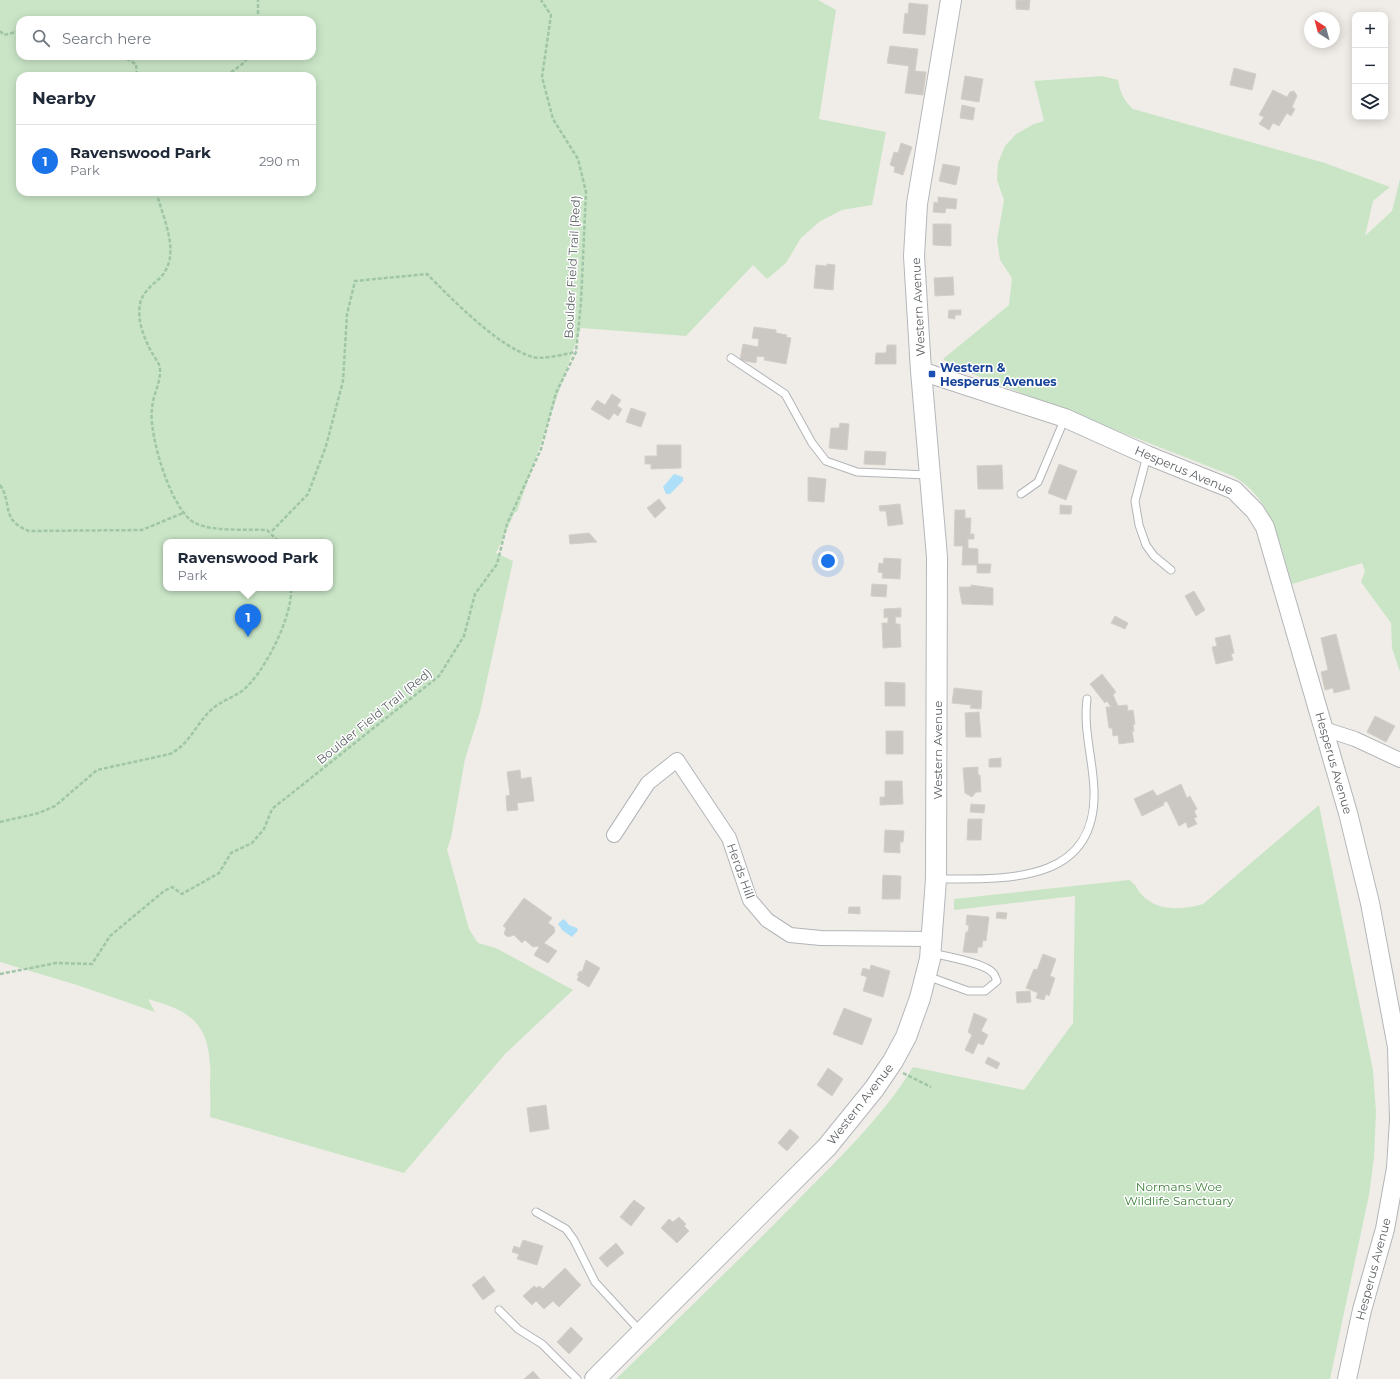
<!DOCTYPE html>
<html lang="en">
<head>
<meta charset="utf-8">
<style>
	:root { --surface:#fff; --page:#f6f6f7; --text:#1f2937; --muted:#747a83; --line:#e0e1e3; --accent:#1a73e8 }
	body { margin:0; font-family:Montserrat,sans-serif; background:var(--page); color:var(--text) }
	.controls { position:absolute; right:12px; top:12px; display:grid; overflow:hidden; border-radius:8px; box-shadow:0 2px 10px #0003 }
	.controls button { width:36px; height:36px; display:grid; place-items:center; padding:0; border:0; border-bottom:1px solid var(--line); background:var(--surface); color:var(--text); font:20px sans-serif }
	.compass { position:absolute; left:1304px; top:12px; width:36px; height:36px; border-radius:50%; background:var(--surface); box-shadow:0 2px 10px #0003; rotate:324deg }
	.you { position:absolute; left:828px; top:561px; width:14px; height:14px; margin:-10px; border:3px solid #fff; border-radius:50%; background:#1a73e8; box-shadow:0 0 0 6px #1a73e833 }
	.badge { display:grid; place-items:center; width:26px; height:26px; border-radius:50%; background:var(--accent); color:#fff; font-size:13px; font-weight:700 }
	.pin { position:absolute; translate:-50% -33px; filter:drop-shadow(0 1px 2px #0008) }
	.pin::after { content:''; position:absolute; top:21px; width:14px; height:12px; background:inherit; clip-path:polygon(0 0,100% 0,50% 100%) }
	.popup { position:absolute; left:163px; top:539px; width:170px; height:52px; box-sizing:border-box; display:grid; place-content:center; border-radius:8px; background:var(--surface); filter:drop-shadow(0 1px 3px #0005); font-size:13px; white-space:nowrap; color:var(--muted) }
	.popup b { font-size:15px; color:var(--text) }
	.popup::after { content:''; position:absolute; left:50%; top:100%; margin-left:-8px; border:8px solid transparent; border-top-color:var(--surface) }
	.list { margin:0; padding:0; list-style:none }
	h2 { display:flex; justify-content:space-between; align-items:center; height:52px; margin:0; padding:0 16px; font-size:17px }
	h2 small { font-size:13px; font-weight:400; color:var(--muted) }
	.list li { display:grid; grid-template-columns:26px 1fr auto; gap:12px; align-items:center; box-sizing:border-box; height:72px; padding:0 16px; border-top:1px solid var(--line) }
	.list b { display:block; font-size:15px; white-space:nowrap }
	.list p { margin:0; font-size:13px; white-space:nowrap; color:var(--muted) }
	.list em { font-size:13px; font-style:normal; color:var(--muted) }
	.icon { flex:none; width:22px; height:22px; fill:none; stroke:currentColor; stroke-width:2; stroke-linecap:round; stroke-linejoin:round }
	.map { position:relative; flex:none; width:1400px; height:1379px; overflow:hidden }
	.search { position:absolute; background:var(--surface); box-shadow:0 2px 10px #0003; left:16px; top:16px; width:300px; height:44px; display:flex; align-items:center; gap:10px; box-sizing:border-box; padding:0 14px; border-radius:12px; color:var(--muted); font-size:15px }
	.panel { position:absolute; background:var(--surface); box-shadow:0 2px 10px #0003; left:16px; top:72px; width:300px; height:124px; border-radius:12px }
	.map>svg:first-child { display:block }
</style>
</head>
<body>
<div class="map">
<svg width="1400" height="1379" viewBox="0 0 1400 1379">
	<rect width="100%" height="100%" fill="#f0ede8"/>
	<!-- green -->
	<path fill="#c9e5c6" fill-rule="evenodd" d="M 0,0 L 818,0 L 836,10 L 819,119 L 886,132 L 872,205 L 842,210 L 819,222 L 801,238 L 786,263 L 767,279 L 753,265 L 686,336 L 581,328 L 517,512 L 515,512 L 496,553 L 513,561 L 480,712 L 465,759 L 451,838 L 447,849 L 469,929 L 478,943 L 496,948 L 573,990 L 505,1054 L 404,1173 L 210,1117 C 211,1105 210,1095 210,1083 C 210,1077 211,1071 210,1065 C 208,1021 187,1010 148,999 L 155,1012 L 77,985 L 0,962 ZM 20,20 L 312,20 L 312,56 L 20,56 ZM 20,76 L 312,76 L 312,192 L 20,192 ZM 166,542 L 330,542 L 330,588 L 166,588 Z
		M 1102,76 L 1118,80 C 1120,92 1124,101 1133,109 L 1325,163 L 1390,187 L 1373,201 L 1365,236 L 1392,211 L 1400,179 L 1400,672 L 1392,648 L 1391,623 L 1361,582 L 1365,571 L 1362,563 L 1292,584 C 1279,543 1273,499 1233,476 L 965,371 L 951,365 L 943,359 L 1009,305 L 1012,278 L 1000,260 L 997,240 L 1004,200 L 997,180 L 998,163 L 1005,146 L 1016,134 L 1034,124 L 1044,121 L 1034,81 Z
		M 1319,805 L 1373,1070 L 1376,1112 L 1374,1158 L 1369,1195 L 1330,1379 L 616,1379 C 677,1320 738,1261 798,1200 C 840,1157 881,1119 913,1067 L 1024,1090 L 1073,1023 L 1075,896 L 954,910 L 954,899 L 1129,880 C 1138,886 1135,887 1141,894 C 1157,912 1182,910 1203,904 Z"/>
	<!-- water -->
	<path fill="#aedff9" d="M 674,474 L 683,477 L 683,481 L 670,494 L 666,494 L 663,487 Z
		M 563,919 L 566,921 L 569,925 L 577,928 L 578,930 L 572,937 L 562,930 L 558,924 Z"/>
	<!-- building -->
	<path fill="#cbc8c4" stroke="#d4cec6" d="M 1016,0 L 1030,0 L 1029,10 L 1016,9 Z
		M 909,3 L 928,5 L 925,35 L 903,33 L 905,13 L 908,14 Z
		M 890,46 L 918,49 L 915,71 L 926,72 L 923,95 L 905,93 L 909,66 L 887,63 Z
		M 1234,68 L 1256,74 L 1252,90 L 1230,85 Z
		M 965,76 L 983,79 L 979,102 L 961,99 Z
		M 1273,90 L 1287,97 L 1290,92 L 1294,91 L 1297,96 L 1292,107 L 1295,109 L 1291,116 L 1287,113 L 1279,126 L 1273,123 L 1269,130 L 1259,124 L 1264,117 L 1259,115 Z
		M 962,105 L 975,108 L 973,120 L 960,118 Z
		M 901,143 L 912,147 L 903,175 L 894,172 L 895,167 L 890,165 L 894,152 L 898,153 Z
		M 943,164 L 960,167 L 956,185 L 939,181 Z
		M 938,197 L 957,199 L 956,209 L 946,208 L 945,213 L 933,212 L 934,202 L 938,203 Z
		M 933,224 L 951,224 L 951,246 L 933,245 Z
		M 827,264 L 835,265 L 833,290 L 814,288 L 816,265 L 827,266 Z
		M 953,277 L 954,295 L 935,296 L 934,278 Z
		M 949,310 L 961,310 L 961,315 L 955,315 L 955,319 L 948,318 Z
		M 754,327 L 776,330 L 776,333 L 787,335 L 786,337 L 791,338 L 786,364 L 764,360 L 765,357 L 757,356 L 756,363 L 740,360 L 743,344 L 758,347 L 759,339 L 752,338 Z
		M 887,345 L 896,345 L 896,364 L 875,364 L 876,353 L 886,353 Z
		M 612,394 L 621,400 L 617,406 L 622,409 L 618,416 L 614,413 L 609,420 L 591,409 L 597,400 L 605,405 Z
		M 631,408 L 646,413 L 641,427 L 626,422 Z
		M 840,423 L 849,424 L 847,450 L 829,448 L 831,428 L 839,428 Z
		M 657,445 L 681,445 L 681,468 L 651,469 L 651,464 L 645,464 L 645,456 L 657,456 Z
		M 865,451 L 886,452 L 885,465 L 864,464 Z
		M 1059,464 L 1077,471 L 1066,500 L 1048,493 Z
		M 1002,465 L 1003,489 L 978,489 L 977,466 Z
		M 808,477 L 826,479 L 824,502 L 808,501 Z
		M 659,499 L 666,508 L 655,518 L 647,508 Z
		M 900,504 L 903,524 L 888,526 L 886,511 L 880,511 L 879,506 Z
		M 1060,505 L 1072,506 L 1071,514 L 1060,514 Z
		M 955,510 L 965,510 L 965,518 L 971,518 L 970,534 L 974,534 L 974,539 L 968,539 L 968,548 L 978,549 L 978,564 L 991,564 L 990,573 L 977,573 L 977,565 L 962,565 L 963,546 L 954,546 Z
		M 589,533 L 597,542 L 570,544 L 569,535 Z
		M 884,558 L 901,559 L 900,579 L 882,578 L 883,573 L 878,572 L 879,563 L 883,564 Z
		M 872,584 L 887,585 L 886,597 L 871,596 Z
		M 971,585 L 993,588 L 993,605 L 962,604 L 959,587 L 971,587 Z
		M 1194,591 L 1205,610 L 1196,616 L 1185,596 Z
		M 901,608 L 901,617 L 895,617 L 896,624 L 900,624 L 901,647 L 883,648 L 882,623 L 888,623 L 888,617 L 884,618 L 884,609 Z
		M 1115,616 L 1128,623 L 1125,629 L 1111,623 Z
		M 1336,634 L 1350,689 L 1334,693 L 1333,688 L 1325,690 L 1321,672 L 1328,670 L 1321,638 Z
		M 1230,635 L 1234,653 L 1231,654 L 1233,660 L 1216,664 L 1212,647 L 1217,646 L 1215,638 Z
		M 1102,674 L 1116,692 L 1113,695 L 1118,706 L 1127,705 L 1128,711 L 1133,710 L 1135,724 L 1133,725 L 1134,731 L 1132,732 L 1134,742 L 1119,744 L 1118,735 L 1113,736 L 1112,728 L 1109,728 L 1106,707 L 1111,707 L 1107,701 L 1105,703 L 1090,684 Z
		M 885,682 L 905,683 L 905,706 L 885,706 Z
		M 954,688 L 982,691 L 981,709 L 970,708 L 971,705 L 952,703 Z
		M 979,712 L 981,737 L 966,737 L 965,713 Z
		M 1375,716 L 1395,726 L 1386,742 L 1367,732 Z
		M 886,731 L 903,731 L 903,754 L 886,754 Z
		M 1001,758 L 1001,767 L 989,767 L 989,759 Z
		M 978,767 L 978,775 L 980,775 L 981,792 L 976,792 L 972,797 L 965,793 L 963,768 Z
		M 520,770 L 521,779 L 531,777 L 534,801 L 517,803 L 518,810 L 507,811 L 506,796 L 510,795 L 507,772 Z
		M 885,781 L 902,781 L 903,804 L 880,805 L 880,797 L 885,797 Z
		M 1181,784 L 1187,798 L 1190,796 L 1197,809 L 1194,811 L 1197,817 L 1194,818 L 1197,824 L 1188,828 L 1186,822 L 1179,826 L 1167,801 L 1163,803 L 1164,805 L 1142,816 L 1134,799 L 1153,790 L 1157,796 Z
		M 971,804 L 985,805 L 984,813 L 970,812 Z
		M 968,819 L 982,819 L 981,840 L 967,840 Z
		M 885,830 L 904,831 L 903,842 L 900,842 L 900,853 L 884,852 Z
		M 883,875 L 901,876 L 900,899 L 882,899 Z
		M 524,898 L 552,918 L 548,923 L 554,927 L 555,932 L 544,943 L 557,951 L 548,963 L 534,955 L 539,947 L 538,946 L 533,947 L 525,940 L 522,943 L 514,935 L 508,937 L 504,934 L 506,928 L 503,926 Z
		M 849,907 L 860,907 L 860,914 L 848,913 Z
		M 997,912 L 1007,913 L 1006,919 L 996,918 Z
		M 967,915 L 989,917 L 986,941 L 983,940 L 982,947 L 978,947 L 977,953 L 963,952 L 966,932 L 968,932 L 969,925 L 966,925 Z
		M 1043,954 L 1056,959 L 1050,976 L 1055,978 L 1049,996 L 1046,994 L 1044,1000 L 1036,998 L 1038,993 L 1026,988 L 1034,969 L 1037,970 Z
		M 586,960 L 600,968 L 589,987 L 577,980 L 579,976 L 577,975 L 580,971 L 582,972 Z
		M 871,965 L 890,971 L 883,997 L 863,991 L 867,977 L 861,975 L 863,968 L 870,970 Z
		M 1030,991 L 1031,1002 L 1017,1003 L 1016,992 Z
		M 844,1008 L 872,1019 L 862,1045 L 833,1034 Z
		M 974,1013 L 987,1019 L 981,1031 L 988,1035 L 983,1045 L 978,1043 L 973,1054 L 965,1050 L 972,1035 L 968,1032 Z
		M 988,1057 L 1000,1063 L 997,1069 L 985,1063 Z
		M 828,1068 L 843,1079 L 832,1096 L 817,1085 Z
		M 546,1105 L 549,1129 L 530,1132 L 527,1108 Z
		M 790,1129 L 799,1137 L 787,1151 L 778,1143 Z
		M 634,1200 L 645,1208 L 631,1226 L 620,1217 Z
		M 679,1217 L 686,1224 L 684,1226 L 689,1231 L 677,1243 L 661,1228 L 669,1219 L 673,1222 Z
		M 523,1240 L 543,1246 L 537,1265 L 517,1259 L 519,1254 L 512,1252 L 514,1246 L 520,1248 Z
		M 616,1243 L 624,1253 L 607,1267 L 599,1258 Z
		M 565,1268 L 581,1285 L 559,1307 L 553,1301 L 544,1309 L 536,1301 L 532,1305 L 523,1296 L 534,1286 L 537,1288 L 539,1286 L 543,1289 Z
		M 484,1276 L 495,1291 L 483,1300 L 472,1285 Z
		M 571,1327 L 583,1339 L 569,1354 L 557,1342 Z
		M 533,1371 L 540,1379 L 524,1379 Z"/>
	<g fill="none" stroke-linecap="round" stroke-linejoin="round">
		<!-- service casing -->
		<g stroke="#b2b5b8" stroke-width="9">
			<path id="service" d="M 731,358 L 785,394 L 812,443 L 826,461 L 857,472 L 928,475
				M 1147,456 L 1135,501 L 1139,525 L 1146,545 L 1154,556 L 1171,570
				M 1021,494 L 1038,482 L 1065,418
				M 936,879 C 1005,879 1097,885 1094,790 C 1093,759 1083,730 1087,699
				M 927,976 L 968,991 L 985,991 L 997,981 C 996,979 995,975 993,973 C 985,963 945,956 931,953
				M 536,1212 L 566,1229 L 574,1240 L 595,1282 L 641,1332
				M 499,1310 L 518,1329 L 542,1344 L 577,1379"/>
		</g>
		<!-- minor casing -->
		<g stroke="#b2b5b8" stroke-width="16">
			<path id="minor" d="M 1324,729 L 1355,739 L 1400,760
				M 614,835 L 648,783 L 677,760 L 729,838 L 750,900 L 767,920 L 790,935 L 821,938 L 932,939"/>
		</g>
		<!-- tertiary casing -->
		<g stroke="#b2b5b8" stroke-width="20">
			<path id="tertiary" d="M 921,371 L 1065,418 L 1147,455 L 1234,490 L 1255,511 L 1265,527 L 1348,813 L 1370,903 L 1397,1047 L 1399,1120 L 1396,1168 L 1385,1229 L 1362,1310 L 1347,1379"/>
		</g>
		<!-- secondary casing -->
		<g stroke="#b4b7bb" stroke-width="22">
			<path id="secondary" d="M 595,1379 L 827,1147 L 874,1089 L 893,1061 L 906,1037 L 920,998 L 930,959 L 936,879 L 937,557 L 921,371 L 914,256 L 917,204 L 951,0"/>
		</g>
		<!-- path -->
		<path stroke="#a0c6a7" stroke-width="2.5" stroke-dasharray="4 2" stroke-linecap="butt" d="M 258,20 L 258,0
			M 0,31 L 4,35 L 20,31
			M 121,56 L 136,64 L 137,76
			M 226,76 L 245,62 L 248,56
			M 158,192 L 158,198 C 165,223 181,256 160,278 C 152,285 142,293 140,304 C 137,321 144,338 152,353 C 155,358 160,364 160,369 C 161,383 153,394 152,408 C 148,433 171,511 195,523 C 213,532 248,529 267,530 L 279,542
			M 0,485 C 13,504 0,520 29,531 L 142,530 L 183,513
			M 272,531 L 308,494 L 326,446 L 343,381 L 347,314 L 355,281 L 427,274 C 453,300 498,347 533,357 C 541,360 566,354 576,352
			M 0,822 L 39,813 L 55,806 L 97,770 L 170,754 C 190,744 195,725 211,710 C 219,702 232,698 242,691 C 264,674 293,616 291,588
			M 0,974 L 56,963 L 92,964 L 110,936 L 164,891 L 172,887 L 182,894 L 219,873 L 231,853 L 252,843 L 264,829 L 272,809 L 439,676 L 464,636 L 475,594 L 497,564 L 507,524 L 541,449 L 556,393 L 576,352 L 581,302 L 586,192 L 578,159 L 553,119 L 542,77 L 551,15 L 541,0
			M 903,1073 L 931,1087"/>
		<!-- service -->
		<use href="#service" stroke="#fff" stroke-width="7"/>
		<!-- minor -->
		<use href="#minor" stroke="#fff" stroke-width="14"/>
		<!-- tertiary -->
		<use href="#tertiary" stroke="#fff" stroke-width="18"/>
		<!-- secondary -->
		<use href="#secondary" stroke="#fff" stroke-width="20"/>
	</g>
	<!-- markers -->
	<rect fill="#1a4fb4" stroke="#fff" stroke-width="1.5" x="928" y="370" width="8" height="8" rx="2"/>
	<g text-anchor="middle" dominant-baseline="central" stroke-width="3" stroke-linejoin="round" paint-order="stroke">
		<!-- street labels -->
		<g font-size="12" fill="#5f6366" stroke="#fff">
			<text transform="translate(572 267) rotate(-87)">Boulder Field Trail (Red)</text>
			<text transform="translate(918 307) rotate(-93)">Western Avenue</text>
			<text transform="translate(1184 470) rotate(23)">Hesperus Avenue</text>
			<text transform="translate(374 716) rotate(-39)">Boulder Field Trail (Red)</text>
			<text transform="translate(937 750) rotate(-90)">Western Avenue</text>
			<text transform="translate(1334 763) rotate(74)">Hesperus Avenue</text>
			<text transform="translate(741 871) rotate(70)">Herds Hill</text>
			<text transform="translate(860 1104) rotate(-52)">Western Avenue</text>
			<text transform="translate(1373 1269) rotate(-75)">Hesperus Avenue</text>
		</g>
		<!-- transit labels -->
		<g font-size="12" font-weight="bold" fill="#164399" stroke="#fff" text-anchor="start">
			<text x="940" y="367">Western &amp;<tspan x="940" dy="14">Hesperus Avenues</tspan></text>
		</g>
		<!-- park labels -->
		<g font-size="12" fill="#3f813b" stroke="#fff">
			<text x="1179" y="1186">Normans Woe<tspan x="1179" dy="14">Wildlife Sanctuary</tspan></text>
		</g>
	</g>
</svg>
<div class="controls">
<button>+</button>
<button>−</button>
<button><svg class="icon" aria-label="layers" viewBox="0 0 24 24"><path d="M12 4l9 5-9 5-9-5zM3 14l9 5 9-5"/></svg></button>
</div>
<svg class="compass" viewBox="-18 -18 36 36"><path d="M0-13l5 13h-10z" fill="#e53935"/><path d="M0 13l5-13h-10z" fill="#747a83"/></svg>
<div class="you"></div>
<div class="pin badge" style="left:248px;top:637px">1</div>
<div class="popup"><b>Ravenswood Park</b>Park</div>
<div class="search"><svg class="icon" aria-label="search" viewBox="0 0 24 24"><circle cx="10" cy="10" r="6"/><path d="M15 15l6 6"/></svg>Search here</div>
<section class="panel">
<h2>Nearby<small></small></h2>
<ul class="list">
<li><span class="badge">1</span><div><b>Ravenswood Park</b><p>Park</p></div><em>290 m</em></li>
</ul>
</section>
</div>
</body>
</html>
